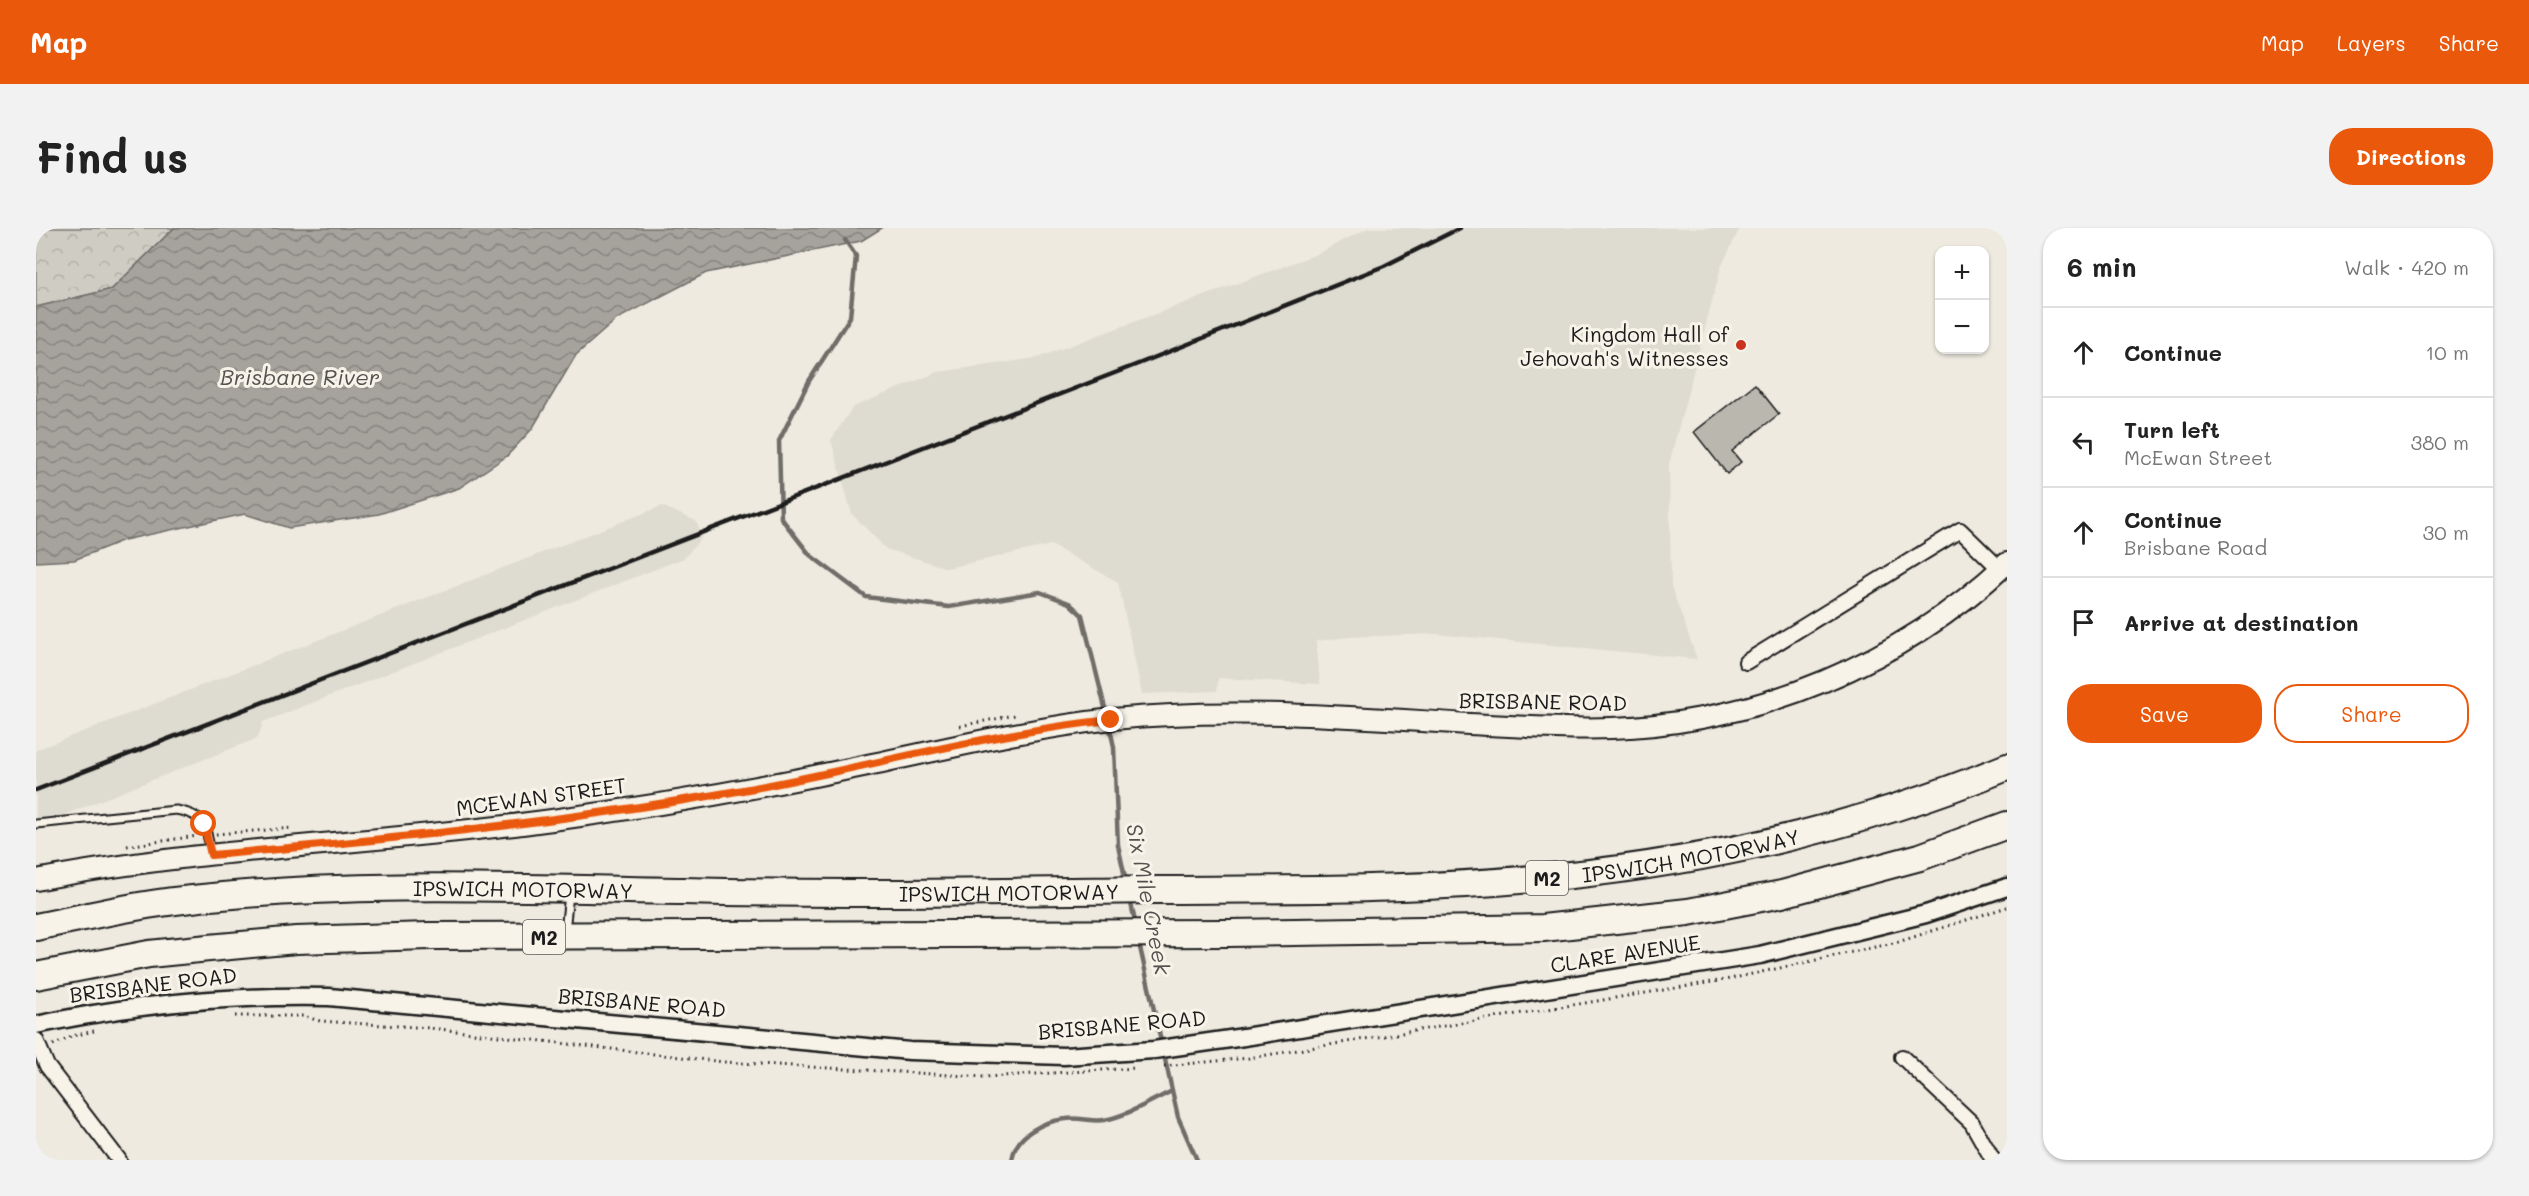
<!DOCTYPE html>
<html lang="en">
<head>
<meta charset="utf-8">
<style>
	:root { --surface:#fff; --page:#f2f2f2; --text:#222; --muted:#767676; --line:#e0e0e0; --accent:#ea580c }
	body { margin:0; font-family:Mali,sans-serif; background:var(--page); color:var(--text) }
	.controls { position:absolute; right:18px; top:18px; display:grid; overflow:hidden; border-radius:12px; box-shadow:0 2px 4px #0004 }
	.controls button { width:54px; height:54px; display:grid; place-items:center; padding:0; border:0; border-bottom:2px solid var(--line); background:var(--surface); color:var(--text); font:30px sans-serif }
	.stop { position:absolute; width:18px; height:18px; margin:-14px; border:4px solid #ea580c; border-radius:50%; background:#fff }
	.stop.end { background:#ea580c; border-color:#fff; box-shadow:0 2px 6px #0008 }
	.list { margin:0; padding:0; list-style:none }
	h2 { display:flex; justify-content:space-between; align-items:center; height:78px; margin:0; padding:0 24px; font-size:26px }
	h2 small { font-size:20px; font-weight:400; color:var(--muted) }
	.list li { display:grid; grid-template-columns:39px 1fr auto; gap:18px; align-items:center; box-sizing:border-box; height:90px; padding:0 24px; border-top:2px solid var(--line) }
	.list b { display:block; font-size:22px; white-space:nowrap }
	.list p { margin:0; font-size:20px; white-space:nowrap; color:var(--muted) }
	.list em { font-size:20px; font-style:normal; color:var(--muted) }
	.actions { display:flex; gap:12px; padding:18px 24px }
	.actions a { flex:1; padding:14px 0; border:2px solid var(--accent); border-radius:24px; text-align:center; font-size:21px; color:var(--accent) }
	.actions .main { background:var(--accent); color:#fff }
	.icon { flex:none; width:33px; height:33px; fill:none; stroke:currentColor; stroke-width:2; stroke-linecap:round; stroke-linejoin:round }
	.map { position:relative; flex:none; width:1971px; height:932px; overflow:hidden; border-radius:24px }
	header { display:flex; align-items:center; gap:36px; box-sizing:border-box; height:84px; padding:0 30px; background:var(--accent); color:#fff }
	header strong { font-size:28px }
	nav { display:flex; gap:33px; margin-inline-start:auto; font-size:21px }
	.intro { display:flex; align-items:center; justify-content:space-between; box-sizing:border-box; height:144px; padding:0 36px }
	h1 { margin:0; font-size:42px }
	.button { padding:15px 27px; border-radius:24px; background:var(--accent); color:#fff; font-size:21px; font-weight:700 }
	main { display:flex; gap:36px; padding:0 36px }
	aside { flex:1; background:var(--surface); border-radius:24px; box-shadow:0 2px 4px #0004 }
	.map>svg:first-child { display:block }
</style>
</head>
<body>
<header>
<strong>Map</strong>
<nav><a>Map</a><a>Layers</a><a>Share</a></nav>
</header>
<div class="intro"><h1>Find us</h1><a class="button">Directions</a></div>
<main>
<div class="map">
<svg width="1971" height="932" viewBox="0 0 1971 932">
	<defs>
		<pattern id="park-crowns" width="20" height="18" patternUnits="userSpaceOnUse" patternTransform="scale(1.5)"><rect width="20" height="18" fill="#cfccc3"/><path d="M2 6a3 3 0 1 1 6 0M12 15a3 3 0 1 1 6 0" fill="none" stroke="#b1afa7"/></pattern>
		<pattern id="water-waves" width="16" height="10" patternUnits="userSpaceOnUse" patternTransform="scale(1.5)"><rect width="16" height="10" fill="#a6a39d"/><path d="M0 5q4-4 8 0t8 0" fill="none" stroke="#86847f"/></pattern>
	</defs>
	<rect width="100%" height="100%" fill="#eeeae0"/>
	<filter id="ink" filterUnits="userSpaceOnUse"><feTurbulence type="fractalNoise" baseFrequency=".0167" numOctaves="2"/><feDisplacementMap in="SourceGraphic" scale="12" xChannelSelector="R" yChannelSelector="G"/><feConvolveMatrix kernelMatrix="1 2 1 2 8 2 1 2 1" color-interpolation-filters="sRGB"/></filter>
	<g filter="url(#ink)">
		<!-- built -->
		<path fill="#dedbd1" d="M 1332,0 L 1704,0 L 1685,39 L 1633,236 L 1635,358 L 1661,431 L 1400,406 L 1314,409 L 1280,413 L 1284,456 L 1182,450 L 1181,463 L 1106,466 L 1082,354 L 1015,317 L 911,340 L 850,321 L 816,286 L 795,212 L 817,179 L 902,144 L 1001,130 L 1281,26 Z
			M 626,278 L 660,293 L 666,309 L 648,330 L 227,494 L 222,510 L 18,591 L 17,600 L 0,603 L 0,522 Z"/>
		<!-- park -->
		<path fill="url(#park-crowns)" stroke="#767470" stroke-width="1.5" d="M 0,0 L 138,0 L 76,61 L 0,79 Z"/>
		<!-- water -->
		<path fill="url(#water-waves)" stroke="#6f6d69" stroke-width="1.5" d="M 138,0 L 846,0 L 825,13 L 670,45 L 581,91 L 540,127 L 496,201 L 471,228 L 423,260 L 343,286 L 253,300 L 209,286 L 88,312 L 38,332 L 0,334 L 0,79 L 76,61 Z"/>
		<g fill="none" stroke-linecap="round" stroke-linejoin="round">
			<!-- stream -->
			<path stroke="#6f6d69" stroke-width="4.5" d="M 809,12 L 820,28 L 814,89 L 773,153 L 743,213 L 745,290 L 774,327 L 830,369 L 913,379 L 1004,364 L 1033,375 L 1046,387 L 1071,488
				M 1073,496 L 1078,519 L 1082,617 L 1090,654
				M 1094,671 L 1100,698
				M 1103,715 L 1142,889 L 1161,932
				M 976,932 C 979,907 1007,893 1030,891 C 1043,889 1056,894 1068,892 C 1091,888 1115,873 1136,863"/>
		</g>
		<!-- building -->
		<path fill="#bab7af" stroke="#1c1c1c" stroke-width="1.5" d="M 1719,156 L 1743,186 L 1696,223 L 1705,234 L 1691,246 L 1658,204 Z"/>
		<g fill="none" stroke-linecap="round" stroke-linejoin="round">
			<!-- service casing -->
			<g stroke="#1c1c1c" stroke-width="11">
				<path id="service" d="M 0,596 L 140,582 C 170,587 170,598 175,626
					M 529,703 L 533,666"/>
			</g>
			<!-- minor casing -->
			<g stroke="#1c1c1c" stroke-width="18">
				<path id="minor" d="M 1710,434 L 1924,302 L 1964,341
					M 0,812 L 11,838 L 83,932
					M 1866,829 L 1936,895 L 1957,932"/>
			</g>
			<!-- tertiary casing -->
			<g stroke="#1c1c1c" stroke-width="21">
				<path id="tertiary" d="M 0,797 C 98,776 193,767 293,769 L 874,823 L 1028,828 L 1118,822 L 1208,809 L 1724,727 L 1890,686 L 1971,659"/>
			</g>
			<!-- secondary casing -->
			<g stroke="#1c1c1c" stroke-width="24">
				<path id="secondary" d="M 0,652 C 170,619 344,616 516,592 C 620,578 724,560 827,538 C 910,521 992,500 1077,491 C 1196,479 1314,489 1433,496 C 1480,498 1528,502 1576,500 C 1721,495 1865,435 1971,335"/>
			</g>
			<!-- motorway casing -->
			<g stroke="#1c1c1c" stroke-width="30">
				<g id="motorway">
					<path id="s1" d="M 0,699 C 49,689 98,677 147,672 C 313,653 481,660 647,663 C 803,667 960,664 1117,662 C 1253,661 1390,663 1526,648 C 1678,632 1830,597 1971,539"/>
					<path d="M 0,748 L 113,726 L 173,720 L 260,712 L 393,708 L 1193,705 L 1507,700 L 1652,684 L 1746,666 L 1884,629 L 1971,597"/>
				</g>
			</g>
			<!-- path -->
			<path stroke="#1c1c1c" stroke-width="3" stroke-dasharray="1.5 4.5" stroke-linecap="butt" d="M 924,498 L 979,487
				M 180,606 L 257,600
				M 91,618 L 161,608
				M 199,788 L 267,788 L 284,793 L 394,800 L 688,834 L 949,849 L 1101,840
				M 17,817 L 36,808 L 58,803
				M 1128,838 L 1213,830 L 1689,752 L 1862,714 L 1971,679"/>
			<!-- service -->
			<use href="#service" stroke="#f7f3e8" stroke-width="7"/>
			<!-- minor -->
			<use href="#minor" stroke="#f7f3e8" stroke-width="14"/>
			<!-- tertiary -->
			<use href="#tertiary" stroke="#f7f3e8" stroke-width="16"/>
			<!-- secondary -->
			<use href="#secondary" stroke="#f7f3e8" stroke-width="20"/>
			<!-- motorway -->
			<use href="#motorway" stroke="#f7f3e8" stroke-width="26"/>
			<!-- rail -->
			<path stroke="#1c1c1c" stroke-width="4.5" d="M 0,562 L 1102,136 L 1348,38 L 1424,0"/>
		</g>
	</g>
	<g fill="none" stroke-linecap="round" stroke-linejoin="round" filter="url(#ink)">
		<!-- route -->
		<path stroke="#ea580c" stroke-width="8" d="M 168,596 L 175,627 C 361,611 546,592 729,558 C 844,536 958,504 1075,492"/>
	</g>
	<!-- markers -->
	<circle fill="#c8321e" stroke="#f7f3e8" stroke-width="2" cx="1705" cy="117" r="6"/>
	<g text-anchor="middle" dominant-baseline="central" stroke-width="6" stroke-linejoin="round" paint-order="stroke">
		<!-- shield labels -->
		<g fill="#f7f3e8" stroke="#5e5c59" stroke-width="1.5">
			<rect x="1490" y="633" width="42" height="34" rx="4.5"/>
			<rect x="487" y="692" width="42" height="34" rx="4.5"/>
		</g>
		<g font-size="20" font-weight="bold" fill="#1c1c1c">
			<text x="1511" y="650">M2</text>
			<text x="508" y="709">M2</text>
		</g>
		<!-- poi labels -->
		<g font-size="21" fill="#1c1c1c" stroke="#f7f3e8" text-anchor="end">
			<text x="1693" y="105">Kingdom Hall of<tspan x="1693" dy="24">Jehovah's Witnesses</tspan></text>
		</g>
		<!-- street labels -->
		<g font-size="21" fill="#1c1c1c" stroke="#f7f3e8">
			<text transform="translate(1507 473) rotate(1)">BRISBANE ROAD</text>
			<text transform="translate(505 568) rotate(-8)">MCEWAN STREET</text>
			<text stroke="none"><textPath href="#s1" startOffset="1660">IPSWICH MOTORWAY</textPath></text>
			<text stroke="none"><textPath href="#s1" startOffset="490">IPSWICH MOTORWAY</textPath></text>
			<text stroke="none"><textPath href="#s1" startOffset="976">IPSWICH MOTORWAY</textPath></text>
			<text transform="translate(1589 725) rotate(-9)">CLARE AVENUE</text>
			<text transform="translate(117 756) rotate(-7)">BRISBANE ROAD</text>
			<text transform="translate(606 774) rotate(5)">BRISBANE ROAD</text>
			<text transform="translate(1086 796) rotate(-5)">BRISBANE ROAD</text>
		</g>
		<!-- water labels -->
		<g font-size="22" font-style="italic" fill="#535250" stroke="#f7f3e8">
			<text x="264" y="148">Brisbane River</text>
			<text transform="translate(1113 671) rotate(79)">Six Mile Creek</text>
		</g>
	</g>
</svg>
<div class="controls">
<button>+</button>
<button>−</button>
</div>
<div class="stop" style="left:168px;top:596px"></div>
<div class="stop end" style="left:1075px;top:492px"></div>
</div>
<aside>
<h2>6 min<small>Walk · 420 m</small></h2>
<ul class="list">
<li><svg class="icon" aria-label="ahead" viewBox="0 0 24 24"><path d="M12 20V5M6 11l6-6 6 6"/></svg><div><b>Continue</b></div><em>10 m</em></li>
<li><svg class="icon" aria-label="left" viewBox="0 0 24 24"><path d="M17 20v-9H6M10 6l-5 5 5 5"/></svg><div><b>Turn left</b><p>McEwan Street</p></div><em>380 m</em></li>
<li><svg class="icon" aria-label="ahead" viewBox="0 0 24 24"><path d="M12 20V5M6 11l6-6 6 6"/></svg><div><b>Continue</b><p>Brisbane Road</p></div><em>30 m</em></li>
<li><svg class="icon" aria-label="arrive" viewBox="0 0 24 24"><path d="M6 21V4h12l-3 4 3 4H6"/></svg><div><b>Arrive at destination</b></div></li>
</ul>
<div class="actions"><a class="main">Save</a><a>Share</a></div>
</aside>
</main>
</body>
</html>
